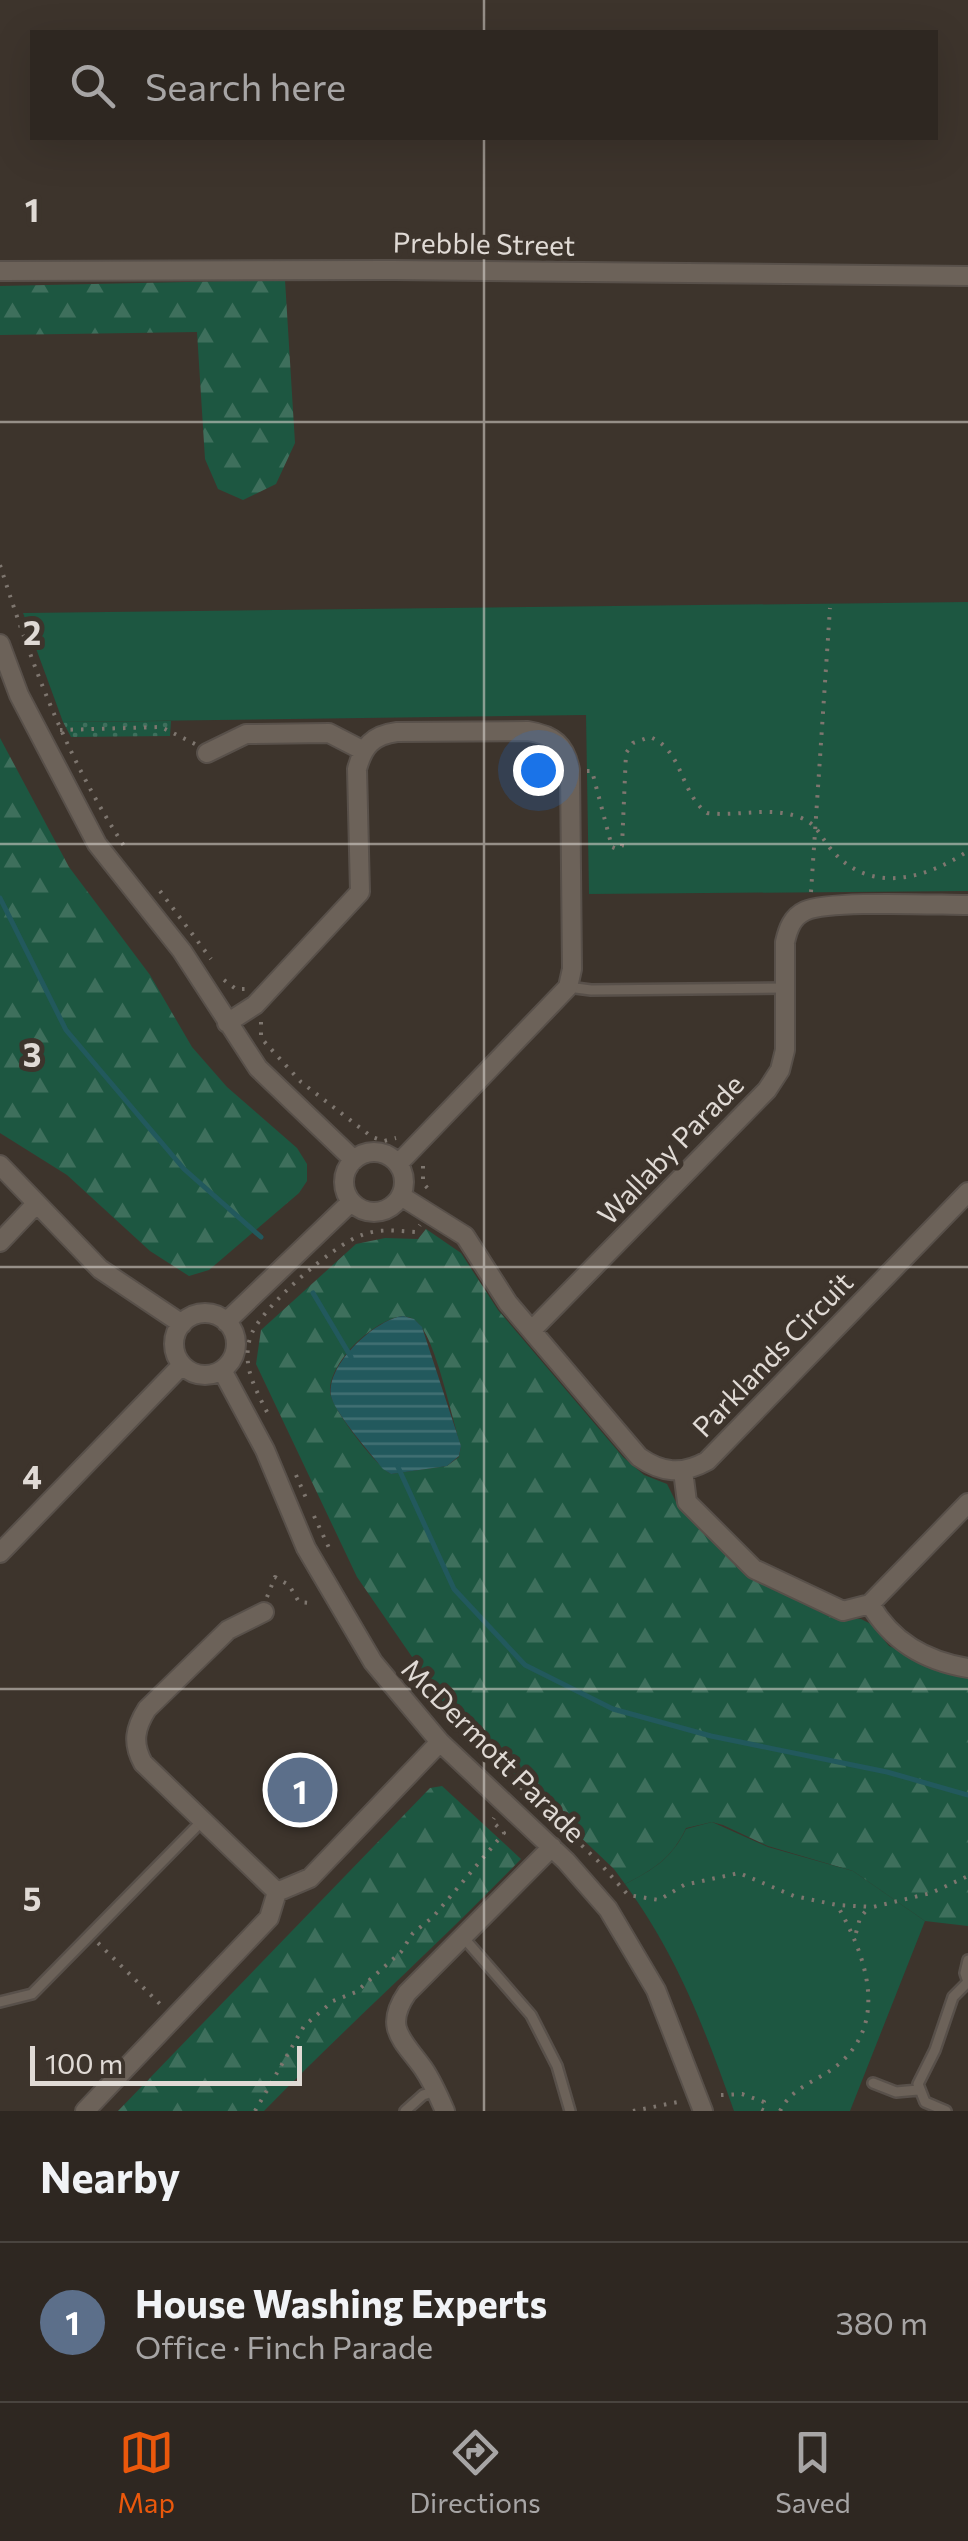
<!DOCTYPE html>
<html lang="en">
<head>
<meta charset="utf-8">
<style>
	:root { --surface:#2e2721; --page:#3a332e; --text:#f1f3f6; --muted:#a7a5a5; --line:#49443f; --accent:#ea580c }
	body { margin:0; font-family:Commissioner,sans-serif; background:var(--page); color:var(--text) }
	.scale { position:absolute; left:30px; bottom:25px; width:272px; box-sizing:border-box; padding-left:10px; border:5px solid #e0dad5; border-top:0; font-size:28px; line-height:35px; white-space:nowrap; color:#e0dad5; -webkit-text-stroke:8px #3d342c; paint-order:stroke }
	.you { position:absolute; left:538px; top:770px; width:35px; height:35px; margin:-25px; border:8px solid #fff; border-radius:50%; background:#1a73e8; box-shadow:0 0 0 15px #1a73e833 }
	.badge { display:grid; place-items:center; width:65px; height:65px; border-radius:50%; background:var(--accent); color:#fff; font-size:32px; font-weight:700 }
	.pin { position:absolute; translate:-50% -50%; border:5px solid #fff; box-shadow:0 2px 10px #0006 }
	.list { margin:0; padding:0; list-style:none }
	h2 { display:flex; justify-content:space-between; align-items:center; height:130px; margin:0; padding:0 40px; font-size:42px }
	h2 small { font-size:32px; font-weight:400; color:var(--muted) }
	.list li { display:grid; grid-template-columns:65px 1fr auto; gap:30px; align-items:center; box-sizing:border-box; height:160px; padding:0 40px; border-top:2px solid var(--line) }
	.list b { display:block; font-size:38px; white-space:nowrap }
	.list p { margin:0; font-size:32px; white-space:nowrap; color:var(--muted) }
	.list em { font-size:32px; font-style:normal; color:var(--muted) }
	.icon { flex:none; width:55px; height:55px; fill:none; stroke:currentColor; stroke-width:2; stroke-linecap:round; stroke-linejoin:round }
	.map { position:relative; flex:none; width:968px; height:2111px; overflow:hidden }
	.search { position:absolute; background:var(--surface); box-shadow:0 10px 40px #0002; left:30px; right:30px; top:30px; height:110px; display:flex; align-items:center; gap:25px; box-sizing:border-box; padding:0 35px; border-radius:0px; color:var(--muted); font-size:38px }
	.sheet { height:290px; background:var(--surface) }
	nav { display:flex; justify-content:space-around; align-items:center; box-sizing:border-box; height:140px; border-top:2px solid var(--line); background:var(--surface); font-size:28px; color:var(--muted) }
	nav a { display:grid; justify-items:center; gap:5px }
	nav .on { color:var(--accent) }
	.map>svg:first-child { display:block }
</style>
</head>
<body>
<div class="map">
<svg width="968" height="2111" viewBox="0 0 968 2111">
	<defs>
		<pattern id="grass-dots" width="8" height="8" patternUnits="userSpaceOnUse" patternTransform="scale(2.5)"><rect width="8" height="8" fill="#1d5741"/><path d="M2 2h.1M6 6h.1" fill="none" stroke="#3e6f5c" stroke-width="1.8" stroke-linecap="round"/></pattern>
		<pattern id="forest-firs" width="22" height="20" patternUnits="userSpaceOnUse" patternTransform="scale(2.5)"><rect width="22" height="20" fill="#1d5741"/><path d="M5 1l3.5 6h-7zM16 11l3.5 6h-7z" fill="#3e6f5c"/></pattern>
		<pattern id="water-rules" width="6" height="5" patternUnits="userSpaceOnUse" patternTransform="scale(2.5)"><rect width="6" height="5" fill="#22595d"/><path d="M0 2.5h6" fill="none" stroke="#427073"/></pattern>
	</defs>
	<rect width="100%" height="100%" fill="#3d342c"/>
	<!-- grass -->
	<path fill="url(#grass-dots)" d="M 171,721 L 170,736 L 71,737 L 63,722 Z"/>
	<!-- forest -->
	<path fill="url(#forest-firs)" fill-rule="evenodd" d="M 285,280 L 295,443 L 276,484 L 243,500 L 218,489 L 205,459 L 197,332 L 0,335 L 0,286 Z
		M 0,738 L 69,867 L 150,975 L 192,1047 L 227,1087 L 297,1148 L 307,1164 L 307,1181 L 299,1193 L 209,1270 L 189,1276 L 150,1251 L 67,1175 L 0,1133 Z
		M 426,1229 L 461,1253 L 498,1310 L 623,1457 L 644,1475 L 667,1484 L 678,1506 L 749,1577 L 832,1618 L 861,1619 L 871,1624 L 889,1646 L 950,1674 L 968,1676 L 968,1926 L 925,1921 L 853,1871 L 768,1846 L 723,1825 L 712,1822 L 686,1828 C 672,1858 653,1870 625,1884 L 614,1869 L 452,1715 L 357,1577 L 256,1364 L 261,1330 L 356,1244 L 385,1238 L 418,1239 ZM 403,1316 C 411,1318 412,1317 418,1323 C 436,1340 452,1419 461,1446 L 459,1457 L 447,1466 L 391,1474 C 376,1466 331,1408 330,1392 C 329,1361 375,1319 403,1316 Z
		M 442,1786 L 521,1859 C 438,1945 348,2025 264,2111 L 118,2111 L 430,1788 Z"/>
	<!-- park -->
	<path fill="#1d5741" d="M 968,602 L 968,891 L 589,894 L 586,715 L 63,722 L 23,613 Z
		M 712,1822 L 768,1847 L 853,1871 L 925,1921 L 850,2111 L 734,2111 C 704,2027 678,1957 625,1884 C 653,1870 672,1858 686,1829 Z"/>
	<!-- water -->
	<path fill="url(#water-rules)" d="M 403,1316 L 414,1319 L 422,1327 L 461,1446 L 459,1456 L 447,1466 L 391,1474 L 383,1469 C 371,1454 337,1415 332,1399 C 322,1368 375,1319 403,1316 Z"/>
	<g fill="none" stroke-linecap="round" stroke-linejoin="round">
		<!-- stream -->
		<path stroke="#22595d" stroke-width="5" d="M 0,898 L 66,1030 L 184,1169 L 261,1237
			M 313,1293 L 351,1357
			M 398,1467 L 454,1589 L 525,1665 L 613,1709 L 711,1736 L 887,1772 L 968,1795"/>
		<!-- service casing -->
		<g stroke="#58504a" stroke-width="14">
			<path id="service" d="M 568,987 L 591,990 L 785,988
				M 463,1937 L 531,2015 L 557,2066 L 570,2111
				M 968,1960 L 965,1973 L 968,1982
				M 0,2002 L 32,1994 L 203,1820
				M 873,2083 L 896,2092 L 918,2090
				M 405,2111 L 423,2095 L 436,2091
				M 946,2111 L 925,2102 L 918,2084 L 935,2050 L 953,1997 L 968,1982"/>
		</g>
		<!-- minor casing -->
		<g stroke="#58504a" stroke-width="22">
			<path id="minor" d="M 0,271 L 393,270 L 968,276
				M 0,644 L 19,695 L 97,844 L 182,951 L 258,1068 L 354,1160
				M 207,753 L 246,734 L 329,733 L 362,750
				M 227,1023 L 255,1005 L 360,892 L 357,769 C 363,747 372,735 397,732 L 528,731 C 554,735 565,745 570,770 L 572,969 L 568,987 L 398,1164
				M344 1182a30 30 0 1 1 60 0a30 30 0 1 1-60 0Z
				M 0,1165 L 100,1269 L 182,1324
				M 401,1196 L 465,1236 L 508,1303 L 639,1457 C 662,1473 682,1475 707,1461 L 968,1192
				M 0,1242 L 36,1204
				M174 1344a31 31 0 1 1 62 0a31 31 0 1 1-62 0Z
				M 226,1322 L 351,1202
				M 532,1330 L 767,1090 L 780,1070 L 785,1050 L 785,942 C 788,929 792,917 805,911 C 829,900 936,905 968,905
				M 222,1370 L 265,1450 L 306,1548 L 373,1662 L 440,1742 L 566,1861 L 608,1909 L 656,1990 L 703,2111
				M 683,1471 L 687,1502 L 754,1569 L 843,1611 L 870,1604 L 968,1503
				M 0,1553 L 182,1365
				M 870,1604 C 892,1642 925,1661 968,1668
				M 264,1612 L 228,1630 L 147,1709 C 135,1728 132,1743 143,1763 L 277,1892
				M 85,2111 L 269,1918 L 277,1892 L 310,1878 L 440,1742
				M 445,2111 C 439,2097 432,2081 423,2068 C 403,2040 383,2028 407,1993 L 552,1847"/>
		</g>
		<!-- path -->
		<path stroke="#7e766f" stroke-width="4" stroke-dasharray="2.5 8" stroke-linecap="butt" d="M 0,565 C 33,668 66,757 126,849
			M 60,730 L 161,727 L 195,744
			M 587,771 L 592,771 L 612,847 L 617,849 L 622,846 L 626,753 L 633,743 L 650,737 C 683,750 680,793 707,813 C 739,817 768,806 799,817 C 817,824 819,834 830,848 C 868,895 924,880 968,851
			M 160,891 L 211,959
			M 811,892 L 830,608
			M 224,980 L 236,989 L 246,989
			M 261,1022 L 261,1038 L 301,1082 L 372,1137 L 384,1141 L 396,1138
			M 423,1166 L 423,1183 L 432,1193
			M 267,1412 C 255,1388 242,1366 250,1338 C 258,1310 334,1244 362,1235 C 380,1228 397,1231 415,1232 L 420,1225
			M 296,1475 L 306,1498
			M 314,1516 L 331,1552
			M 267,1597 L 275,1577 L 289,1585 L 299,1602 L 310,1603
			M 437,1708 L 597,1860 L 628,1895 L 659,1900 L 684,1885 L 739,1873 L 794,1896 L 837,1905 L 873,1907 L 931,1893 L 968,1876
			M 856,1933 L 860,1918 L 869,1907
			M 98,1943 L 163,2007
			M 721,2095 L 742,2094 L 764,2102 L 761,2109 L 765,2111
			M 255,2111 L 304,2026 L 333,2001 L 356,1992 L 401,1952 L 413,1933 L 433,1917 L 504,1833 L 492,1821 L 494,1818
			M 633,2111 L 678,2102
			M 780,2111 C 793,2085 820,2081 840,2063 C 890,2019 864,1952 837,1905"/>
		<!-- service -->
		<use href="#service" stroke="#6c6259" stroke-width="9"/>
		<!-- minor -->
		<use href="#minor" stroke="#6c6259" stroke-width="18"/>
	</g>
	<!-- grid -->
	<path fill="none" stroke="#e0dad5" stroke-width="2.5" stroke-opacity="0.55" d="M 484,0 L 484,32M 484,138 L 484,2111M 0,422 L 968,422M 0,844 L 968,844M 0,1267 L 968,1267M 0,1689 L 968,1689"/>
	<g text-anchor="middle" dominant-baseline="central" stroke-width="10" stroke-linejoin="round" paint-order="stroke">
		<!-- street labels -->
		<g font-size="28" fill="#e0dad5" stroke="#3d342c">
			<text transform="translate(484 243) rotate(1)">Prebble Street</text>
			<text transform="translate(670 1149) rotate(-46)">Wallaby Parade</text>
			<text transform="translate(772 1354) rotate(-46)">Parklands Circuit</text>
			<text transform="translate(494 1750) rotate(45)">McDermott Parade</text>
		</g>
	</g>
	<g font-size="32" text-anchor="middle" font-weight="bold" fill="#e0dad5" stroke="#3d342c" stroke-width="10" stroke-linejoin="round" paint-order="stroke">
		<text x="32" y="222">1</text>
		<text x="32" y="645">2</text>
		<text x="32" y="1067">3</text>
		<text x="32" y="1489">4</text>
		<text x="32" y="1911">5</text>
	</g>
</svg>
<div class="scale">100 m</div>
<div class="you"></div>
<div class="pin badge" style="left:300px;top:1790px;background:#5c6f8a">1</div>
<div class="search"><svg class="icon" aria-label="search" viewBox="0 0 24 24"><circle cx="10" cy="10" r="6"/><path d="M15 15l6 6"/></svg>Search here</div>
</div>
<section class="sheet">
<h2>Nearby<small></small></h2>
<ul class="list">
<li><span class="badge" style="background:#5c6f8a">1</span><div><b>House Washing Experts</b><p>Office · Finch Parade</p></div><em>380 m</em></li>
</ul>
</section>
<nav>
<a class="on"><svg class="icon" aria-label="map" viewBox="0 0 24 24"><path d="M3 6l6-2 6 2 6-2v14l-6 2-6-2-6 2zM9 4v14M15 6v14"/></svg>Map</a>
<a><svg class="icon" aria-label="directions" viewBox="0 0 24 24"><path d="M12 3l9 9-9 9-9-9zM9 14v-3h6M13 9l2 2-2 2"/></svg>Directions</a>
<a><svg class="icon" aria-label="saved" viewBox="0 0 24 24"><path d="M7 4h10v16l-5-4-5 4z"/></svg>Saved</a>
</nav>
</body>
</html>
